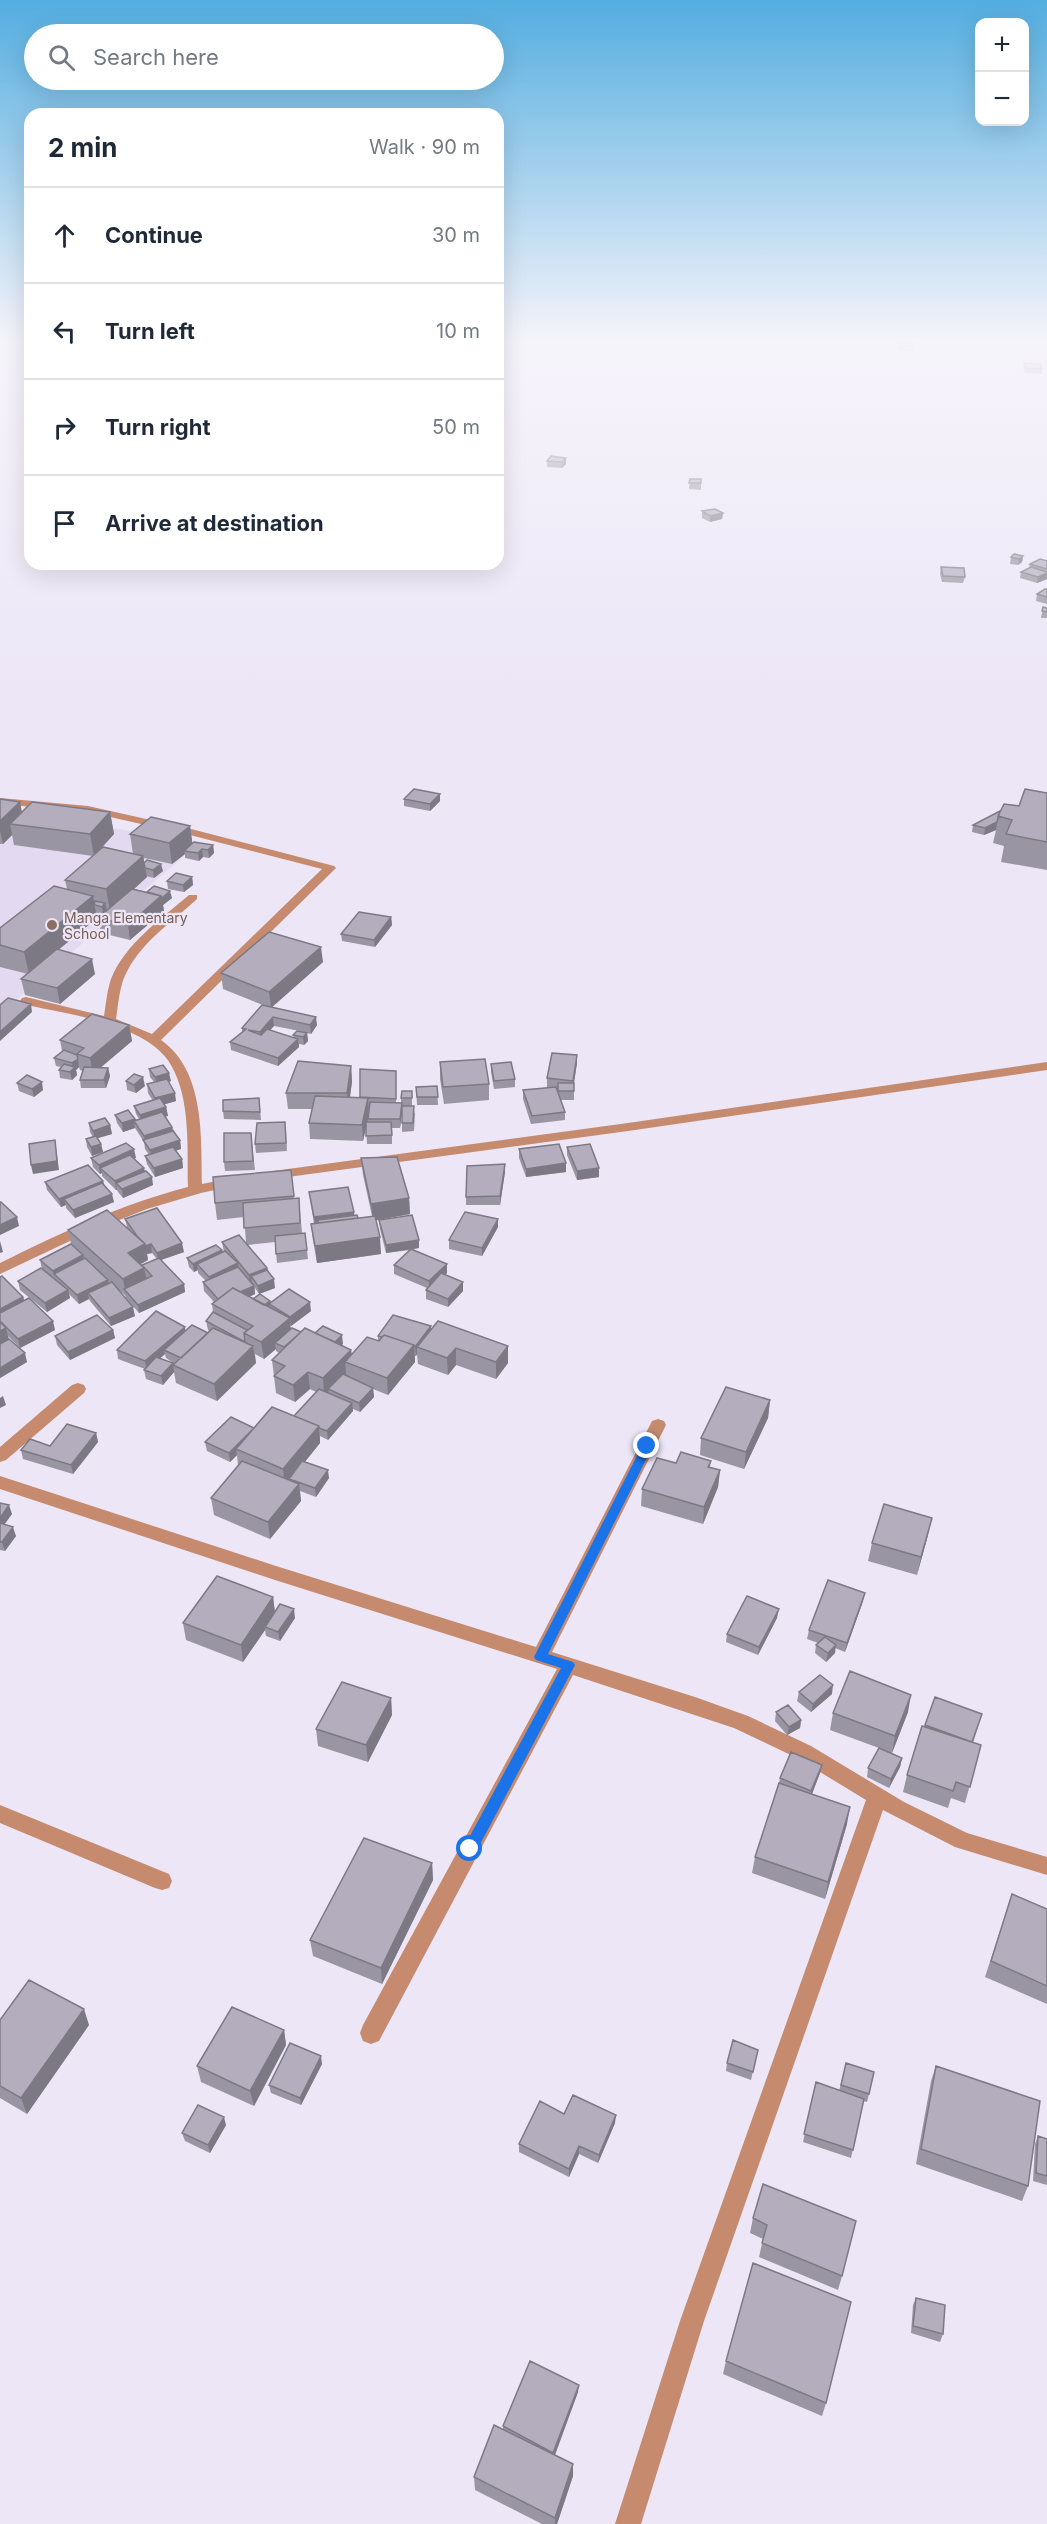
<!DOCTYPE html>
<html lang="en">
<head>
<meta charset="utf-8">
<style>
	:root { --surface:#fff; --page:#f6f6f7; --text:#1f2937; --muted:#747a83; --line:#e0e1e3 }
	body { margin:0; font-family:Inter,sans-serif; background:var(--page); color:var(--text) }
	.controls { position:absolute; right:18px; top:18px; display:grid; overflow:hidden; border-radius:12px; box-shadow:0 6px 24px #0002 }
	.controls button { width:54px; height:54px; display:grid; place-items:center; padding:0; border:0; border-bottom:2px solid var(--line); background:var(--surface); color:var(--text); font:30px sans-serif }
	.stop { position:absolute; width:18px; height:18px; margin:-14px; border:4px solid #1a73e8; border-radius:50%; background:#fff }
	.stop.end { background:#1a73e8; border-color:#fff; box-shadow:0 2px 6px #0008 }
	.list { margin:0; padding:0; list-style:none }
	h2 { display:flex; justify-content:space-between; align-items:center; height:78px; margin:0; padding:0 24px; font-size:26px }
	h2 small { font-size:20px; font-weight:400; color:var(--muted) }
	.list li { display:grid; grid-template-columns:39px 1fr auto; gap:18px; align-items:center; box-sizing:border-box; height:96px; padding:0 24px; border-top:2px solid var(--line) }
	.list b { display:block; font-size:22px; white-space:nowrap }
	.list em { font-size:20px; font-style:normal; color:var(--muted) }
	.icon { flex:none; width:33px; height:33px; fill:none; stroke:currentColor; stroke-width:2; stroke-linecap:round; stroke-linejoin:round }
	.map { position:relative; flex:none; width:1047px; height:2524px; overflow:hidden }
	.search { position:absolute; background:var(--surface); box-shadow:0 6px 24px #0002; left:24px; top:24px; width:480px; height:66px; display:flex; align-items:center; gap:15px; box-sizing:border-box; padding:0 21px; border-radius:33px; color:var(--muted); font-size:22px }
	.panel { position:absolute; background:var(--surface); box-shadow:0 6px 24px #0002; left:24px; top:108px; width:480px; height:462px; border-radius:18px }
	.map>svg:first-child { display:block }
</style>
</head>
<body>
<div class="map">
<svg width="1047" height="2524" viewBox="0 0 1047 2524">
	<rect width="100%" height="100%" fill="#ece6f7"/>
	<!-- built -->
	<path fill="#e3daf2" d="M 0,812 L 36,815 L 199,843 L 0,1014 Z"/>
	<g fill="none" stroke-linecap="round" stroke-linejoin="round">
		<!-- minor -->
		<path fill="#c68a6e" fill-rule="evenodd" d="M 0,798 L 88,806 L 191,829 L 334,866 L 336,868 L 161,1040 C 205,1071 201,1136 202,1184 L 232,1178 L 237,1179 L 239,1182 L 237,1185 L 201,1193 L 147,1209 L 89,1232 L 0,1274 L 0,1263 C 61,1233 122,1204 188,1187 C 187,1148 191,1100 171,1065 C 147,1023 65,1014 22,1004 L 20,1001 L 22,998 L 26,997 L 104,1016 C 106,1004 107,991 111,979 C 125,944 161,919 189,895 L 197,895 L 197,899 C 172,922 137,945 124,978 C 119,991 118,1006 116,1019 L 152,1034 L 322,869 L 190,835 L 88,812 L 0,804 Z
			M 1047,1062 L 1047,1070 L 628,1131 L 273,1179 L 266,1175 L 273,1171 L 628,1123 Z
			M 78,1383 L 84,1385 L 86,1389 L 84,1393 L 6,1460 L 0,1462 L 0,1447 L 72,1385 Z
			M 658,1419 L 664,1421 L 666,1425 L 552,1652 L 695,1697 L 748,1716 L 811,1746 L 904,1802 L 967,1833 L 1047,1857 L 1047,1875 L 955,1847 L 883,1810 L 704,2321 L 641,2524 L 615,2524 L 680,2321 L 866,1800 L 797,1758 L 734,1728 L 573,1675 L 379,2041 L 371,2044 L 363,2041 L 360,2033 L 363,2025 L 557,1669 L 275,1580 L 0,1489 L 0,1476 L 276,1566 L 536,1647 L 650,1425 L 652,1421 Z
			M 0,1805 L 169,1874 L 172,1881 L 169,1888 L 162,1890 L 155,1888 L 0,1823 Z"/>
	</g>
	<!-- wall -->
	<path fill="#9a95a3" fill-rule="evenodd" d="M 897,343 L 914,343 L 914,351 L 900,351 L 897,346 Z
		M 1024,363 L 1042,369 L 1042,374 L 1025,373 L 1023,368 Z
		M 551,456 L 566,464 L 562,468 L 547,467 L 547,461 Z
		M 690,479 L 701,479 L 701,490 L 689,489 Z
		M 702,511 L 723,513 L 722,519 L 710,522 L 702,518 Z
		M 1023,556 L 1022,562 L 1018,565 L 1010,564 L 1011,557 Z
		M 1047,561 L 1047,579 L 1037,583 L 1020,578 L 1021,572 L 1029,568 L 1030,564 Z
		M 941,567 L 965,577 L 963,583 L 942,582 L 940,574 Z
		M 1047,589 L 1047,604 L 1036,601 L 1037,594 Z
		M 1043,607 L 1047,608 L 1047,618 L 1041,618 Z
		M 1047,793 L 1047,870 L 1001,862 L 1004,846 L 993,843 L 996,830 L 984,835 L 972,832 L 973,825 L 1019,806 Z
		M 440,794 L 440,801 L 430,811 L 404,806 L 404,799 Z
		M 0,799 L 22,811 L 110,812 L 114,834 L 97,853 L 133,854 L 130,834 L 190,826 L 192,843 L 213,845 L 214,853 L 209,858 L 203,857 L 199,861 L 185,858 L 185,854 L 172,864 L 144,858 L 144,863 L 163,871 L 154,878 L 146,876 L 147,877 L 134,889 L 172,898 L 163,905 L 164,911 L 130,940 L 101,933 L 98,918 L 102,914 L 96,913 L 97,918 L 58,950 L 95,974 L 60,1004 L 25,995 L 21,979 L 28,974 L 0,967 L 0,928 L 67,889 L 65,880 L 93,856 L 14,845 L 12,835 L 3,844 L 0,844 Z
		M 192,877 L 193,885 L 184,892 L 168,889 L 167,881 Z
		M 391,917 L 392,925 L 375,947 L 342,941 L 341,934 Z
		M 323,962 L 272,1007 L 317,1025 L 311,1034 L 307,1033 L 308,1041 L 304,1045 L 299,1044 L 299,1047 L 278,1066 L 231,1050 L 230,1042 L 242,1032 L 242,1028 L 265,1006 L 223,989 L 221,973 ZM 274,1026 L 300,1031 L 293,1035 L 294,1038 L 270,1030 Z
		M 129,1025 L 132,1041 L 100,1068 L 108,1068 L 110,1076 L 106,1088 L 81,1088 L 80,1080 L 83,1071 L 80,1070 L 79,1067 L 76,1070 L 77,1075 L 72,1080 L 60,1078 L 59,1070 L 61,1067 L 56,1066 L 54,1058 L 62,1051 L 60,1040 Z
		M 440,1062 L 489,1084 L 489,1100 L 444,1104 L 440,1079 Z
		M 577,1063 L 574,1083 L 574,1100 L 561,1100 L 565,1112 L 565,1120 L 531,1124 L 523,1099 L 523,1090 L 552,1087 L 547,1087 L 547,1078 Z
		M 491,1064 L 515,1079 L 515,1087 L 494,1089 L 491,1072 Z
		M 351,1066 L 352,1082 L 350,1097 L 360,1097 L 396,1079 L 396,1103 L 401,1103 L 401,1098 L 412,1091 L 412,1106 L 415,1114 L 414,1131 L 402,1132 L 402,1111 L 400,1128 L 392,1128 L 392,1144 L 367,1144 L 366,1127 L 363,1141 L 310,1139 L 309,1123 L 312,1109 L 288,1109 L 286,1093 Z
		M 149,1069 L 171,1081 L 169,1082 L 176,1101 L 164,1104 L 166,1107 L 168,1116 L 165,1116 L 180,1140 L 181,1149 L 176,1150 L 182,1159 L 183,1168 L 155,1177 L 147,1164 L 145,1156 L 149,1155 L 145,1149 L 144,1142 L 135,1128 L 123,1132 L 117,1123 L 115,1115 L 135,1120 L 139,1119 L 136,1114 L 134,1106 L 153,1101 L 148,1093 L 147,1084 L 154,1082 L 150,1077 Z
		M 126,1081 L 145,1086 L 136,1093 L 127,1090 Z
		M 17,1083 L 43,1090 L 34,1097 L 19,1091 Z
		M 437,1086 L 438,1105 L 417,1105 L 416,1087 Z
		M 259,1098 L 261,1120 L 224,1119 L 223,1111 Z
		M 89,1123 L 110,1125 L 112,1134 L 97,1138 L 101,1144 L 103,1152 L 92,1156 L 87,1147 L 86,1139 L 93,1137 L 90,1132 Z
		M 286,1130 L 287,1151 L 256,1153 L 255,1144 Z
		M 251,1133 L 255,1170 L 225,1171 L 224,1162 Z
		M 567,1147 L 599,1177 L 577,1180 L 567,1155 Z
		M 519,1149 L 566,1163 L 566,1172 L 526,1177 L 519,1158 Z
		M 91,1158 L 136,1158 L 134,1158 L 145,1171 L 153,1185 L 123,1198 L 118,1192 L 117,1190 L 116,1190 L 102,1176 L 102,1173 L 100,1174 L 93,1167 Z
		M 361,1158 L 409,1198 L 410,1214 L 376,1220 L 381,1254 L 317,1263 L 313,1241 L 311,1224 L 314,1224 L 309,1192 L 354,1212 L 354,1215 L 358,1218 L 372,1216 L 363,1175 Z
		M 505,1164 L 505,1172 L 500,1205 L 466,1205 L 466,1197 Z
		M 291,1170 L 294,1198 L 299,1198 L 302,1233 L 305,1233 L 308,1259 L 277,1263 L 275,1242 L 248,1245 L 267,1268 L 275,1288 L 259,1294 L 255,1288 L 255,1294 L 249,1297 L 253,1299 L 270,1301 L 270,1303 L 311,1311 L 291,1326 L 290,1325 L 291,1329 L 301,1332 L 315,1333 L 343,1344 L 341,1345 L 351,1350 L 352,1354 L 378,1341 L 378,1336 L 431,1330 L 508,1346 L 508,1363 L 496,1379 L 456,1365 L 448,1375 L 418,1364 L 417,1354 L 416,1356 L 415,1356 L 415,1362 L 388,1395 L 373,1389 L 374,1397 L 360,1412 L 353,1409 L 353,1411 L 328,1440 L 320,1436 L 320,1443 L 305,1462 L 329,1478 L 316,1497 L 300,1491 L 301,1501 L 270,1539 L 214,1515 L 211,1498 L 238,1466 L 237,1455 L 230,1462 L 207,1451 L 205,1442 L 294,1416 L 316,1392 L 310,1389 L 295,1402 L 276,1393 L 272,1360 L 279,1353 L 276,1351 L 276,1349 L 264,1359 L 255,1354 L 256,1363 L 217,1401 L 176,1383 L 174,1372 L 163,1385 L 146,1379 L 144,1370 L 145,1369 L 118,1359 L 117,1350 L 185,1327 L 185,1331 L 208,1333 L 209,1331 L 208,1330 L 206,1321 L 213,1312 L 212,1304 L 214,1302 L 204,1291 L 203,1282 L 206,1281 L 198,1273 L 198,1270 L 194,1272 L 189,1267 L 187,1258 L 224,1252 L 222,1242 L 246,1242 L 244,1217 L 217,1220 L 215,1203 ZM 165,1354 L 166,1358 L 175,1364 L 174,1365 L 173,1363 L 160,1358 Z
		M 103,1181 L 104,1184 L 114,1202 L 75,1218 L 66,1208 L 66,1205 L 61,1207 L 47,1190 L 45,1182 Z
		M 125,1219 L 184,1252 L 161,1260 L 184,1284 L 185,1292 L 139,1313 L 126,1298 L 125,1295 L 119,1290 L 135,1316 L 111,1326 L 90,1301 L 89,1299 L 79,1304 L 69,1294 L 70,1298 L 47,1312 L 20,1290 L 18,1281 L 54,1278 L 42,1269 L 40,1260 L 71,1244 L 68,1230 L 127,1227 ZM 152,1253 L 157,1259 L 142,1265 L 141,1264 L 148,1260 L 147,1254 Z
		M 498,1219 L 498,1227 L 482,1256 L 449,1249 L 449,1240 Z
		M 379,1220 L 419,1248 L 413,1249 L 447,1273 L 445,1275 L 463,1282 L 463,1291 L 448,1307 L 426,1299 L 426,1290 L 427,1288 L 394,1274 L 394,1265 L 410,1250 L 386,1253 L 380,1229 Z
		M 0,1277 L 23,1297 L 24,1301 L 55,1330 L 20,1348 L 8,1336 L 9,1339 L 27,1362 L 0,1378 Z
		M 113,1330 L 115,1338 L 70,1360 L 57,1345 L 55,1336 Z
		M 770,1400 L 768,1418 L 744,1469 L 700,1455 L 701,1438 Z
		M 96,1433 L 98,1442 L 73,1474 L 23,1459 L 21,1450 L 50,1446 Z
		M 711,1461 L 710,1467 L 720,1470 L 718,1487 L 703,1524 L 641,1506 L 642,1489 L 676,1463 Z
		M 0,1503 L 12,1514 L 4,1525 L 16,1536 L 5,1551 L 0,1550 Z
		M 928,1535 L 917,1575 L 868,1561 L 872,1543 Z
		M 273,1597 L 275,1612 L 295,1618 L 280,1641 L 266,1636 L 265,1630 L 243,1662 L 186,1640 L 183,1623 Z
		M 863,1601 L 845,1652 L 835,1648 L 835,1653 L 826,1662 L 815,1653 L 816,1645 L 818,1643 L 807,1639 L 809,1630 Z
		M 777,1618 L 758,1655 L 726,1642 L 727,1634 Z
		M 799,1692 L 832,1694 L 811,1712 L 797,1701 Z
		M 935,1697 L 982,1714 L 973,1743 L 981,1745 L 965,1803 L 951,1798 L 948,1808 L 903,1792 L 907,1775 Z
		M 391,1698 L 392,1715 L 368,1762 L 318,1746 L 316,1729 Z
		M 776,1712 L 801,1720 L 800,1728 L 787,1735 L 775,1721 Z
		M 908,1712 L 892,1753 L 902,1758 L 900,1767 L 889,1788 L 867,1777 L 868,1768 L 879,1748 L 830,1730 L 833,1713 Z
		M 822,1765 L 820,1773 L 812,1794 L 847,1824 L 825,1899 L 752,1873 L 755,1857 L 779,1783 L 780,1778 Z
		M 432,1863 L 433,1880 L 382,1984 L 313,1956 L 310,1940 Z
		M 1012,1894 L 1047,1909 L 1047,2004 L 985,1977 Z
		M 0,2020 L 89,2025 L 27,2114 L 0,2098 Z
		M 284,2030 L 286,2045 L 254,2106 L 201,2082 L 197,2066 Z
		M 758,2050 L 751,2080 L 726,2071 L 727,2063 Z
		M 846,2063 L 869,2094 L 867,2102 L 863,2101 L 851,2158 L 803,2142 L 816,2082 L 839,2091 Z
		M 322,2064 L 301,2105 L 271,2093 L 269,2085 Z
		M 936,2066 L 1028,2186 L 1022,2201 L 916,2164 L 931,2081 Z
		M 564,2114 L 615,2123 L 598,2163 L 579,2154 L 569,2177 L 519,2152 L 519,2144 Z
		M 226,2125 L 210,2153 L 185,2141 L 182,2133 Z
		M 1038,2136 L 1047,2139 L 1047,2185 L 1033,2181 L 1035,2144 Z
		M 763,2184 L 842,2276 L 838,2290 L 759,2257 L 763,2239 L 750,2233 L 753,2218 Z
		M 916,2298 L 943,2334 L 940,2342 L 911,2333 L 913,2305 Z
		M 726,2361 L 826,2403 L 822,2416 L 723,2374 Z
		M 578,2392 L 555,2455 L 573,2464 L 573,2476 L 557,2524 L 542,2524 L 475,2490 L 474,2477 L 503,2430 L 503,2426 Z"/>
	<!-- shaded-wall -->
	<path fill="#7d7984" d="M 566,458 L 566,464 L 562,468 L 562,462 Z
		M 723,513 L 722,519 L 710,522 L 710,516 Z
		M 1023,556 L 1022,562 L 1018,565 L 1019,559 Z
		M 1047,573 L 1047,579 L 1037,583 L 1038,577 Z
		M 440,794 L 440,801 L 430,811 L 430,804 Z
		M 20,802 L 24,823 L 10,824 L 12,835 L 3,844 L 0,831 L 0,821 Z
		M 110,812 L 114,834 L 94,856 L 90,834 Z
		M 997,822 L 996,830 L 984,835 L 985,828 Z
		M 190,826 L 193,847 L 184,851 L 185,854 L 172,864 L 169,843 Z
		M 213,845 L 214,853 L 209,858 L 208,850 Z
		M 202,849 L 203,857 L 199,861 L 198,853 Z
		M 143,856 L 147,877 L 110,911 L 106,889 Z
		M 161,864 L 163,871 L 154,878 L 153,870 Z
		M 192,877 L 193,885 L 184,892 L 183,885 Z
		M 170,891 L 172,898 L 163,905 L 164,911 L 130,940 L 128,925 L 161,896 Z
		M 93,896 L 97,918 L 29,974 L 24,952 Z
		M 105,903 L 107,911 L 103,914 L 102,907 Z
		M 391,917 L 392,925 L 375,947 L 374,940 Z
		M 321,947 L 323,962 L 271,1008 L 269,992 Z
		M 92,959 L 95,974 L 60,1004 L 57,988 Z
		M 31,1004 L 32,1012 L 0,1041 L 0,1032 Z
		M 273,1017 L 274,1026 L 261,1040 L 260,1032 Z
		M 316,1017 L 317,1025 L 311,1034 L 310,1025 Z
		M 129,1025 L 132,1041 L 93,1074 L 90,1058 Z
		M 307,1033 L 308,1041 L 304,1045 L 303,1037 Z
		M 298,1039 L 299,1047 L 278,1066 L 278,1058 Z
		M 577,1055 L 577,1063 L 573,1089 L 573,1081 Z
		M 78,1059 L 79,1067 L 76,1070 L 77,1075 L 72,1080 L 70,1072 L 73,1069 L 72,1063 Z
		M 351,1066 L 352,1082 L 348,1109 L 347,1093 Z
		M 108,1068 L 110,1076 L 106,1088 L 104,1080 Z
		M 169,1073 L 171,1081 L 157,1086 L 155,1077 Z
		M 143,1077 L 145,1086 L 136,1093 L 134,1085 Z
		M 42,1082 L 43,1090 L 34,1097 L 32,1089 Z
		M 175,1093 L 176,1101 L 156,1107 L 155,1098 Z
		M 368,1098 L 369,1114 L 363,1141 L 362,1125 Z
		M 402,1103 L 402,1111 L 400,1128 L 400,1119 Z
		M 166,1107 L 168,1116 L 142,1124 L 140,1115 Z
		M 135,1119 L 136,1125 L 134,1121 L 135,1128 L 123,1132 L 122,1123 Z
		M 110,1125 L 112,1134 L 95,1139 L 93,1131 Z
		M 172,1127 L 174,1135 L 145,1142 L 144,1136 Z
		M 55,1140 L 59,1170 L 33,1174 L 31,1165 Z
		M 180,1140 L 181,1149 L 152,1158 L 150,1150 Z
		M 101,1144 L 103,1152 L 92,1156 L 91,1147 Z
		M 134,1149 L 136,1158 L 105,1172 L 100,1168 L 102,1173 L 100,1174 L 99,1165 Z
		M 182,1159 L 183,1168 L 155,1177 L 154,1168 Z
		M 566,1163 L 566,1172 L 526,1177 L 526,1169 Z
		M 505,1164 L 505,1172 L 500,1205 L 500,1196 Z
		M 144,1168 L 146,1177 L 116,1183 L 117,1190 L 116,1190 L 115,1181 Z
		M 599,1168 L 599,1177 L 577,1180 L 577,1171 Z
		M 152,1177 L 153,1185 L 123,1198 L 122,1189 Z
		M 103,1181 L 105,1190 L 64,1199 L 66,1205 L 61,1207 L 59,1199 Z
		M 112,1194 L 114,1202 L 75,1218 L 73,1210 Z
		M 409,1198 L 410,1214 L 373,1221 L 371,1204 Z
		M 354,1212 L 355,1220 L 315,1225 L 314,1217 Z
		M 17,1217 L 19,1226 L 0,1235 L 0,1225 Z
		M 498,1219 L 498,1227 L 482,1256 L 482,1248 Z
		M 380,1237 L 381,1254 L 317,1263 L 315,1246 Z
		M 419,1240 L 419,1248 L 386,1253 L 386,1245 Z
		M 0,1241 L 3,1252 L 0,1253 Z
		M 182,1243 L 184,1252 L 158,1261 L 157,1253 Z
		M 145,1244 L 151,1244 L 152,1253 L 147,1254 L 148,1260 L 131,1269 L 128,1253 Z
		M 222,1250 L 223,1259 L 197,1264 L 198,1270 L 194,1272 L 193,1264 Z
		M 83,1255 L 85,1264 L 54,1274 L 55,1279 L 53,1271 Z
		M 238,1263 L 239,1272 L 210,1285 L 209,1277 Z
		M 447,1264 L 447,1273 L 429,1289 L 429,1281 Z
		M 144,1268 L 148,1285 L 125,1290 L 123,1279 Z
		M 267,1268 L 268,1276 L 251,1276 L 252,1283 L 250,1284 L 249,1275 Z
		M 274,1279 L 275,1288 L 259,1294 L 258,1286 Z
		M 108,1280 L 110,1289 L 88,1293 L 89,1299 L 79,1304 L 77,1295 Z
		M 463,1282 L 463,1291 L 448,1307 L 448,1299 Z
		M 184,1284 L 185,1292 L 139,1313 L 138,1305 Z
		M 254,1286 L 255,1294 L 222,1310 L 220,1301 Z
		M 68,1290 L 70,1298 L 47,1312 L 45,1303 Z
		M 23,1297 L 26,1306 L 0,1319 L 0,1309 Z
		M 270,1301 L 271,1305 L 269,1304 L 270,1310 L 260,1307 Z
		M 310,1302 L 311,1311 L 291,1326 L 290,1317 Z
		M 133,1307 L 135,1316 L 111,1326 L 109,1318 Z
		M 290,1318 L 291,1335 L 275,1343 L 276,1349 L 264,1359 L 261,1342 Z
		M 53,1321 L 55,1330 L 20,1348 L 18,1339 Z
		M 431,1326 L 431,1335 L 417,1347 L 417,1354 L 416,1356 L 415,1347 Z
		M 185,1327 L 186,1336 L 164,1350 L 165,1354 L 147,1370 L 145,1361 Z
		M 6,1328 L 10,1345 L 0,1351 L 0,1331 Z
		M 113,1330 L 115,1338 L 70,1360 L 68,1352 Z
		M 342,1335 L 343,1344 L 332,1354 L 331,1345 Z
		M 414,1345 L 415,1362 L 388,1395 L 387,1378 Z
		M 253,1346 L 256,1363 L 217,1401 L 214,1384 Z
		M 508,1346 L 508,1363 L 496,1379 L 496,1362 Z
		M 456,1348 L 456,1365 L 448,1375 L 447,1358 Z
		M 351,1350 L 352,1365 L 345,1362 L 346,1373 L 330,1390 L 328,1389 L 329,1391 L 324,1395 L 323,1378 Z
		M 25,1353 L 27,1362 L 0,1378 L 0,1368 Z
		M 173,1363 L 174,1372 L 163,1385 L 161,1376 Z
		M 308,1372 L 310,1389 L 295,1402 L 293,1385 Z
		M 373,1388 L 374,1397 L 360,1412 L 359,1403 Z
		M 3,1396 L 6,1405 L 0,1408 L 0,1398 Z
		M 770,1400 L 768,1418 L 744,1469 L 746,1452 Z
		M 352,1403 L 353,1411 L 328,1440 L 327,1431 Z
		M 319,1426 L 320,1443 L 285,1486 L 283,1469 Z
		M 254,1428 L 236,1449 L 237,1455 L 230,1462 L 229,1453 Z
		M 96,1433 L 98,1442 L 73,1474 L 71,1465 Z
		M 328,1470 L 329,1478 L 316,1497 L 315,1488 Z
		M 720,1470 L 718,1487 L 703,1524 L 704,1507 Z
		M 299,1484 L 301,1501 L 270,1539 L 268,1522 Z
		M 9,1505 L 12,1514 L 0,1530 L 0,1518 Z
		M 932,1518 L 928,1535 L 917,1575 L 921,1557 Z
		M 13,1527 L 16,1536 L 5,1551 L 2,1542 Z
		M 865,1593 L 863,1601 L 845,1652 L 847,1643 Z
		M 273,1597 L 275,1614 L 265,1627 L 265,1630 L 243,1662 L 241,1645 Z
		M 294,1609 L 295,1618 L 280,1641 L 278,1632 Z
		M 779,1609 L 777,1618 L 758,1655 L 759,1647 Z
		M 836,1645 L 835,1653 L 826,1662 L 828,1653 Z
		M 833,1685 L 832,1694 L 811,1712 L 813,1704 Z
		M 911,1695 L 908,1712 L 892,1753 L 895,1736 Z
		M 391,1698 L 392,1715 L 368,1762 L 366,1745 Z
		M 801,1720 L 800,1728 L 787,1735 L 789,1727 Z
		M 902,1758 L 900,1767 L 889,1788 L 891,1779 Z
		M 822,1765 L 820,1773 L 810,1799 L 811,1791 Z
		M 850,1807 L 847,1824 L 825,1899 L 828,1882 Z
		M 432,1863 L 433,1880 L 382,1984 L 381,1968 Z
		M 84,2009 L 89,2025 L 27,2114 L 21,2098 Z
		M 284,2030 L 286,2045 L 254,2106 L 250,2091 Z
		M 321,2056 L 322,2064 L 301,2105 L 300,2098 Z
		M 616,2115 L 615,2123 L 598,2163 L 599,2155 Z
		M 224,2117 L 226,2125 L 210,2153 L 208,2145 Z
		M 579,2146 L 579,2154 L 569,2177 L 569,2169 Z
		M 579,2385 L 578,2392 L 553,2460 L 553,2453 Z
		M 573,2464 L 573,2476 L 557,2524 L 555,2524 L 555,2518 Z"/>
	<!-- building -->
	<path fill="#b3adbd" stroke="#7d7984" stroke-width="1.5" d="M 899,343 L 914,343 L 915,345 L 901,346 Z
		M 1024,363 L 1040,364 L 1042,369 L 1026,368 Z
		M 551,456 L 566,458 L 562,462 L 547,461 Z
		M 690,479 L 701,479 L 701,483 L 689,483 Z
		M 715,509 L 723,513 L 710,516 L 702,511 Z
		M 1014,554 L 1023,556 L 1019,559 L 1011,557 Z
		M 1040,559 L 1047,561 L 1047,569 L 1030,564 Z
		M 941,567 L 964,568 L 965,577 L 943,576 Z
		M 1031,567 L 1047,572 L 1047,573 L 1038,577 L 1021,572 Z
		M 1045,589 L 1047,589 L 1047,597 L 1037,594 Z
		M 1043,607 L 1047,608 L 1047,612 L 1042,611 Z
		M 414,789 L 440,794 L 430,804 L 404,799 Z
		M 1025,789 L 1047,793 L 1047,842 L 1006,834 L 1012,820 L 998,816 L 1004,804 L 1019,806 Z
		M 0,799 L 20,802 L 0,821 Z
		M 32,802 L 110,812 L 90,834 L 10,824 Z
		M 1000,811 L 997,822 L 985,828 L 973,825 Z
		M 151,817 L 190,826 L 169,843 L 130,834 Z
		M 194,842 L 213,845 L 208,850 L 202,849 L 198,853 L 184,851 Z
		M 103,847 L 143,856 L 106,889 L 65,880 Z
		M 147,860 L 161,864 L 153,870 L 145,868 L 144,863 Z
		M 176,873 L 192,877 L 183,885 L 167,881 Z
		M 54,886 L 93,896 L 24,952 L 0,945 L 0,928 Z
		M 154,886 L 170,891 L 162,898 L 161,896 L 147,892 Z
		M 132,889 L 161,896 L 128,925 L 98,918 Z
		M 94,901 L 105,903 L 102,907 L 95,905 Z
		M 359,912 L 391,917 L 374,940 L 341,934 Z
		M 269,932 L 321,947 L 269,992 L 221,973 Z
		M 57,949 L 92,959 L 57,988 L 21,979 Z
		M 8,998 L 31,1004 L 0,1032 L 0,1005 Z
		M 262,1005 L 316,1017 L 310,1025 L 273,1017 L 260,1032 L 248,1030 L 261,1035 L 267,1029 L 298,1039 L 278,1058 L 230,1042 L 246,1029 L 242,1028 Z
		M 92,1014 L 129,1025 L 90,1058 L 77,1054 L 84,1048 L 60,1040 Z
		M 297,1031 L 307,1033 L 303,1037 L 293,1035 Z
		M 64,1050 L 77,1055 L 78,1059 L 72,1063 L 54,1058 Z
		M 552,1053 L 577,1055 L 573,1081 L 547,1078 Z
		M 485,1059 L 489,1084 L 443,1087 L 440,1062 Z
		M 298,1061 L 351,1066 L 347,1093 L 286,1093 Z
		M 511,1062 L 515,1079 L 494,1081 L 491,1064 Z
		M 64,1064 L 75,1067 L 70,1072 L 59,1070 Z
		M 163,1065 L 169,1073 L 155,1077 L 149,1069 Z
		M 84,1067 L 108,1068 L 104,1080 L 80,1080 Z
		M 360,1069 L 396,1071 L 396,1099 L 360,1097 Z
		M 134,1074 L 143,1077 L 134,1085 L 126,1081 Z
		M 27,1075 L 42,1082 L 32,1089 L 17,1083 Z
		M 167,1079 L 175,1093 L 155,1098 L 147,1084 Z
		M 558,1083 L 574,1083 L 574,1091 L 558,1091 Z
		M 437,1086 L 438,1097 L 417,1097 L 416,1087 Z
		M 556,1087 L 565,1112 L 532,1116 L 523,1090 Z
		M 402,1091 L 412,1091 L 412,1098 L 401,1098 Z
		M 315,1096 L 368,1098 L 362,1125 L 309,1123 Z
		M 160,1098 L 166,1107 L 140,1115 L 134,1106 Z
		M 259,1098 L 260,1112 L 223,1111 L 223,1100 Z
		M 370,1102 L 402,1103 L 400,1119 L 368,1119 Z
		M 402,1106 L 414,1106 L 413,1123 L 402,1123 Z
		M 128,1110 L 135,1119 L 122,1123 L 115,1115 Z
		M 162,1112 L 172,1127 L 144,1136 L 134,1121 Z
		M 105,1118 L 110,1125 L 93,1131 L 89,1123 Z
		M 285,1122 L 286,1143 L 255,1144 L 257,1123 Z
		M 366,1122 L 391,1122 L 392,1135 L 366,1136 Z
		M 173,1131 L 180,1140 L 150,1150 L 143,1140 Z
		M 224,1133 L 251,1133 L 253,1161 L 224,1162 Z
		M 96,1136 L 101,1144 L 91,1147 L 86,1139 Z
		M 55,1140 L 57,1161 L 31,1165 L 29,1144 Z
		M 126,1143 L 134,1149 L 99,1165 L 91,1158 Z
		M 559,1144 L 566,1163 L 526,1169 L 519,1149 Z
		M 590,1144 L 599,1168 L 577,1171 L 567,1147 Z
		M 173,1147 L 182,1159 L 154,1168 L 145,1156 Z
		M 130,1155 L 144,1168 L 115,1181 L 100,1168 Z
		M 397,1157 L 409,1198 L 371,1204 L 361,1158 Z
		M 505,1164 L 500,1196 L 466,1197 L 467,1166 Z
		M 88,1165 L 103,1181 L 59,1199 L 45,1182 Z
		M 291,1170 L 294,1196 L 215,1203 L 213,1177 Z
		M 146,1171 L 152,1177 L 122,1189 L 116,1183 Z
		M 102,1183 L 112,1194 L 73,1210 L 64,1199 Z
		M 348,1187 L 354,1212 L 314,1217 L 309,1192 Z
		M 299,1198 L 300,1223 L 244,1228 L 243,1203 Z
		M 0,1202 L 1,1202 L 17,1217 L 0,1225 Z
		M 157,1208 L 182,1243 L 157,1253 L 151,1244 L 146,1246 L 145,1244 L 137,1236 L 125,1219 Z
		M 107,1210 L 145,1244 L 128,1253 L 144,1268 L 123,1279 L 68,1230 Z
		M 465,1212 L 498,1219 L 482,1248 L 449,1240 Z
		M 357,1215 L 358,1218 L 318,1223 L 318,1220 Z
		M 412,1215 L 419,1240 L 386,1245 L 379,1220 Z
		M 375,1216 L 380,1237 L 315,1246 L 311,1224 Z
		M 305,1233 L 307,1250 L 276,1254 L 275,1236 Z
		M 239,1235 L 267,1268 L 249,1275 L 222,1242 Z
		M 71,1244 L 83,1255 L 53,1271 L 40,1260 Z
		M 216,1245 L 222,1250 L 193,1264 L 187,1258 Z
		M 411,1249 L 447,1264 L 429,1281 L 394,1265 Z
		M 225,1251 L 238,1263 L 209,1277 L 197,1264 Z
		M 85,1258 L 108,1280 L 77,1295 L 54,1274 Z
		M 159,1258 L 184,1284 L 138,1305 L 124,1289 L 152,1276 L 142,1265 Z
		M 238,1267 L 254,1286 L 240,1292 L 233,1288 L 218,1299 L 203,1282 Z
		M 41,1268 L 68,1290 L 45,1303 L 18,1281 Z
		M 267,1270 L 274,1279 L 258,1286 L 251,1276 Z
		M 441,1273 L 463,1282 L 448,1299 L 426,1290 Z
		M 2,1276 L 23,1297 L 0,1309 L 0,1277 Z
		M 112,1282 L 133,1307 L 109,1318 L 88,1293 Z
		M 233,1288 L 290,1318 L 261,1342 L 244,1333 L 253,1326 L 212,1304 Z
		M 289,1289 L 310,1302 L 290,1317 L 269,1304 Z
		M 260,1294 L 270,1301 L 264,1305 L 253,1299 Z
		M 29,1298 L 53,1321 L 18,1339 L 0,1321 L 0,1313 Z
		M 156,1311 L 185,1327 L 145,1361 L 117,1350 Z
		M 213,1312 L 247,1330 L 244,1333 L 245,1342 L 206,1321 Z
		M 97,1315 L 113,1330 L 68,1352 L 55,1336 Z
		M 393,1315 L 431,1326 L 415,1347 L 414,1345 L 384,1335 L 382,1337 L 378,1336 Z
		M 438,1321 L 508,1346 L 496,1362 L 456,1348 L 447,1358 L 417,1347 Z
		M 0,1322 L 6,1328 L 0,1331 Z
		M 192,1325 L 208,1333 L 181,1358 L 164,1350 Z
		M 323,1326 L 342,1335 L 335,1342 L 315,1333 Z
		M 213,1328 L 253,1346 L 214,1384 L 173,1365 Z
		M 292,1328 L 301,1332 L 284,1347 L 275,1343 Z
		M 305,1328 L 351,1350 L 323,1378 L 308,1372 L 293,1385 L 274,1376 L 285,1366 L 272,1360 Z
		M 384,1335 L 414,1345 L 387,1378 L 345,1362 L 367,1337 L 379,1341 Z
		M 9,1339 L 25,1353 L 0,1368 L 0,1344 Z
		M 156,1357 L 173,1363 L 161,1376 L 144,1370 Z
		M 343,1374 L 373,1388 L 359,1403 L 328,1389 Z
		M 726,1387 L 770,1400 L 746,1452 L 701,1438 Z
		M 319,1389 L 352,1403 L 327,1431 L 319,1428 L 319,1426 L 294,1416 Z
		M 272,1407 L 319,1426 L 283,1469 L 236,1449 Z
		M 231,1417 L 254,1428 L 229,1453 L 205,1442 Z
		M 67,1424 L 96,1433 L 71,1465 L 21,1450 L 30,1439 L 50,1446 Z
		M 681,1452 L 711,1461 L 708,1467 L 720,1470 L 704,1507 L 642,1489 L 657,1458 L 676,1463 Z
		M 242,1461 L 299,1484 L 268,1522 L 211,1498 Z
		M 302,1461 L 328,1470 L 315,1488 L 289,1479 Z
		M 0,1503 L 9,1505 L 0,1518 Z
		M 884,1504 L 932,1518 L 921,1557 L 872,1543 Z
		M 0,1523 L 13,1527 L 2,1542 L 0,1542 Z
		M 217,1576 L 273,1597 L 241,1645 L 183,1623 Z
		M 828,1580 L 865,1593 L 847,1643 L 809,1630 Z
		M 747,1596 L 779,1609 L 759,1647 L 727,1634 Z
		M 280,1604 L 294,1609 L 278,1632 L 265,1627 Z
		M 825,1637 L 836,1645 L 828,1653 L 816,1645 Z
		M 850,1671 L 911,1695 L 895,1736 L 833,1713 Z
		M 820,1675 L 833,1685 L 813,1704 L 799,1692 Z
		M 342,1682 L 391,1698 L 366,1745 L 316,1729 Z
		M 935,1697 L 982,1714 L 972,1742 L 925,1725 Z
		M 788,1705 L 801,1720 L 789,1727 L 776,1712 Z
		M 922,1726 L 981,1745 L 970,1787 L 956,1782 L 953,1791 L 907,1775 Z
		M 879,1748 L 902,1758 L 891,1779 L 868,1768 Z
		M 791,1752 L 822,1765 L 811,1791 L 780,1778 Z
		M 779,1783 L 850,1807 L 828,1882 L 755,1857 Z
		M 364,1838 L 432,1863 L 381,1968 L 310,1940 Z
		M 1012,1894 L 1047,1909 L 1047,1986 L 991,1961 Z
		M 29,1980 L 84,2009 L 21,2098 L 0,2086 L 0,2020 Z
		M 232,2007 L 284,2030 L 250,2091 L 197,2066 Z
		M 733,2040 L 758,2050 L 753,2072 L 727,2063 Z
		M 290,2043 L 321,2056 L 300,2098 L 269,2085 Z
		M 846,2063 L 874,2072 L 869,2094 L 841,2085 Z
		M 936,2066 L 1040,2101 L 1028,2186 L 921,2149 Z
		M 816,2082 L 864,2099 L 853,2150 L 804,2134 Z
		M 573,2095 L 616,2115 L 599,2155 L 579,2146 L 569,2169 L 519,2144 L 540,2101 L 564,2114 Z
		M 198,2105 L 224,2117 L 208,2145 L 182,2133 Z
		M 1038,2136 L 1047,2139 L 1047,2176 L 1036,2173 Z
		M 763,2184 L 856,2221 L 842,2276 L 762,2243 L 767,2225 L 753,2218 Z
		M 753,2263 L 851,2302 L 826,2403 L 726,2361 Z
		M 916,2298 L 945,2305 L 943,2334 L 913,2326 Z
		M 530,2361 L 579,2385 L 553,2453 L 503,2426 Z
		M 494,2425 L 573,2464 L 555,2518 L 474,2477 Z"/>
	<!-- sky -->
	<linearGradient id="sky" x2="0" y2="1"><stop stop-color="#53ade0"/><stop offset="0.49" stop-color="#f6f4fb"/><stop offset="1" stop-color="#f6f4fb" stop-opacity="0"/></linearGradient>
	<rect width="1047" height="697" fill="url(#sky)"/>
	<!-- route -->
	<path fill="#1a73e8" d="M 647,1442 L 653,1446 L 548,1654 L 573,1662 L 575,1665 L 475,1854 L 465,1854 L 463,1849 L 465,1845 L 561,1668 L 536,1660 L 534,1657 L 642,1446 Z"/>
	<!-- markers -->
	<circle fill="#8d6e63" stroke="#ece6f7" stroke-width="2" cx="52" cy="925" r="6"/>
	<g text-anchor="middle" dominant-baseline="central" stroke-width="4.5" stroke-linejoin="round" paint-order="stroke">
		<!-- far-education labels -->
		<g font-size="14" fill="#785e54" stroke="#ece6f7" text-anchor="start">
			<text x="64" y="917">Manga Elementary<tspan x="64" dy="16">School</tspan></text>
		</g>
	</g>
</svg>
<div class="controls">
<button>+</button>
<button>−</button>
</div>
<div class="stop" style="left:470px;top:1849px"></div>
<div class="stop end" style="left:647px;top:1446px"></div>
<div class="search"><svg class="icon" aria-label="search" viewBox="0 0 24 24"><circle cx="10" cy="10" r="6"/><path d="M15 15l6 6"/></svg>Search here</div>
<section class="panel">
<h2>2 min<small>Walk · 90 m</small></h2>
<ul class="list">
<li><svg class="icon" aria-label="ahead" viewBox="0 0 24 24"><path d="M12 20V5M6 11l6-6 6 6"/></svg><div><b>Continue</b></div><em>30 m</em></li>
<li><svg class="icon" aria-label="left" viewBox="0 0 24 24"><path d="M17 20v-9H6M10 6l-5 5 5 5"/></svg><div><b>Turn left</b></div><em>10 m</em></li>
<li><svg class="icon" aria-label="right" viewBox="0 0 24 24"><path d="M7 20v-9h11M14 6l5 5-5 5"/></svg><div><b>Turn right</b></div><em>50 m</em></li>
<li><svg class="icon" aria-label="arrive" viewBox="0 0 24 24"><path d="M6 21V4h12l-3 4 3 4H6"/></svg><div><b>Arrive at destination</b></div></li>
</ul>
</section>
</div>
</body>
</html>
